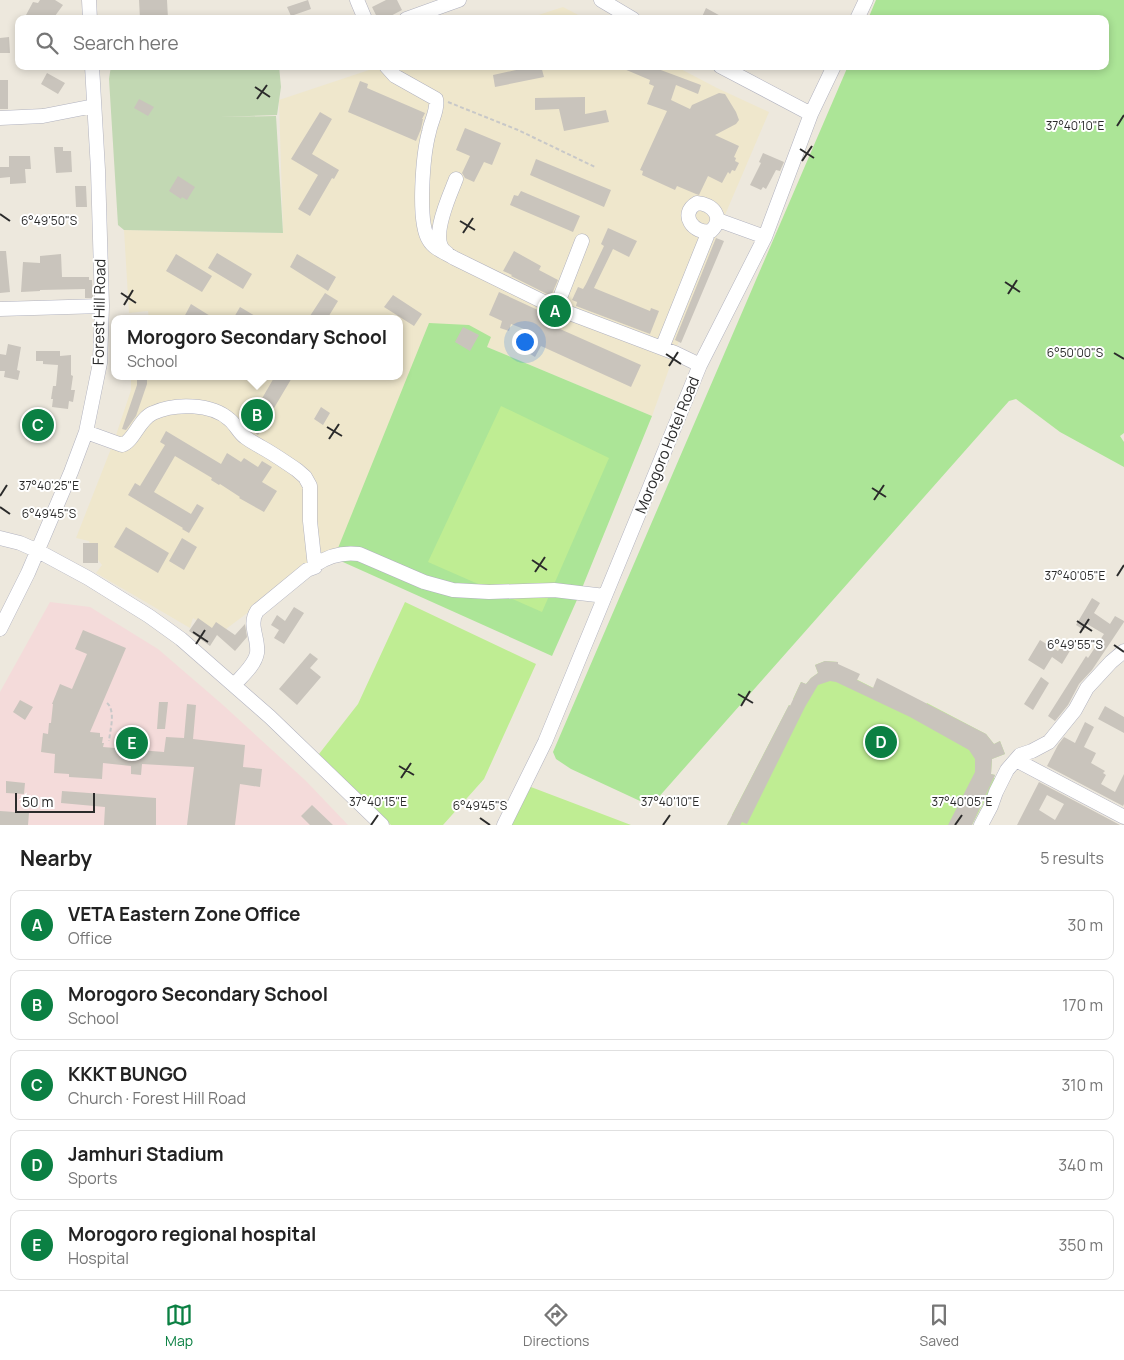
<!DOCTYPE html>
<html lang="en">
<head>
<meta charset="utf-8">
<style>
	:root { --surface:#fff; --page:#f2f2f2; --text:#222; --muted:#767676; --line:#e0e0e0; --accent:#0b8043 }
	body { margin:0; font-family:Manrope,sans-serif; background:var(--page); color:var(--text) }
	.scale { position:absolute; left:15px; bottom:12px; width:80px; box-sizing:border-box; padding-left:5px; border:2px solid #2b2b2b; border-top:0; font-size:14px; line-height:18px; white-space:nowrap; color:#2b2b2b; -webkit-text-stroke:4px #fff; paint-order:stroke }
	.you { position:absolute; left:524px; top:341px; width:18px; height:18px; margin:-12px; border:4px solid #fff; border-radius:50%; background:#1a73e8; box-shadow:0 0 0 8px #1a73e833 }
	.badge { display:grid; place-items:center; width:32px; height:32px; border-radius:50%; background:var(--accent); color:#fff; font-size:16px; font-weight:700 }
	.pin { position:absolute; translate:-50% -50%; border:2px solid #fff; box-shadow:0 1px 5px #0006 }
	.popup { position:absolute; left:111px; top:315px; width:292px; height:65px; box-sizing:border-box; display:grid; place-content:center; border-radius:10px; background:var(--surface); filter:drop-shadow(0 1px 4px #0005); font-size:16px; white-space:nowrap; color:var(--muted) }
	.popup b { font-size:19px; color:var(--text) }
	.popup::after { content:''; position:absolute; left:50%; top:100%; margin-left:-10px; border:10px solid transparent; border-top-color:var(--surface) }
	.list { margin:0; padding:0; list-style:none }
	h2 { display:flex; justify-content:space-between; align-items:center; height:65px; margin:0; padding:0 20px; font-size:21px }
	h2 small { font-size:16px; font-weight:400; color:var(--muted) }
	.list li { display:grid; grid-template-columns:32px 1fr auto; gap:15px; align-items:center; box-sizing:border-box; height:70px; margin:0 10px 10px; padding:0 10px; border:1px solid var(--line); border-radius:10px }
	.list b { display:block; font-size:19px; white-space:nowrap }
	.list p { margin:0; font-size:16px; white-space:nowrap; color:var(--muted) }
	.list em { font-size:16px; font-style:normal; color:var(--muted) }
	.icon { flex:none; width:28px; height:28px; fill:none; stroke:currentColor; stroke-width:2; stroke-linecap:round; stroke-linejoin:round }
	.map { position:relative; flex:none; width:1124px; height:825px; overflow:hidden }
	.search { position:absolute; background:var(--surface); box-shadow:0 2px 8px #0003; left:15px; right:15px; top:15px; height:55px; display:flex; align-items:center; gap:12px; box-sizing:border-box; padding:0 18px; border-radius:10px; color:var(--muted); font-size:19px }
	.sheet { height:465px; background:var(--surface) }
	nav { display:flex; justify-content:space-around; align-items:center; box-sizing:border-box; height:70px; border-top:1px solid var(--line); background:var(--surface); font-size:14px; color:var(--muted) }
	nav a { display:grid; justify-items:center; gap:2px }
	nav .on { color:var(--accent) }
	.map>svg:first-child { display:block }
</style>
</head>
<body>
<div class="map">
<svg width="1124" height="825" viewBox="0 0 1124 825">
	<rect width="100%" height="100%" fill="#ede8dd"/>
	<!-- education -->
	<path fill="#efe7cc" d="M 563,7 L 586,19 L 526,19 Z
		M 381,66 L 675,66 L 717,88 L 769,112 L 722,222 L 652,416 L 487,347 L 334,558 L 295,577 L 218,635 L 193,618 L 190,628 L 96,573 L 102,565 L 93,553 L 89,541 L 76,538 L 114,441 L 131,390 L 131,376 L 400,376 L 400,319 L 149,319 L 148,311 L 129,313 L 124,230 L 283,233 L 279,100 Z"/>
	<!-- medical -->
	<path fill="#f4dbda" d="M 50,602 L 90,607 L 158,649 L 223,705 L 306,781 L 348,825 L 0,825 L 0,692 Z"/>
	<!-- green -->
	<path fill="#ace597" d="M 876,0 L 1124,0 L 1124,433 L 1120,436 L 1124,442 L 1124,467 L 1060,432 L 1016,399 L 1009,401 L 657,799 L 640,801 L 571,769 L 556,759 L 553,752 L 848,66 L 1105,66 L 1105,19 L 868,19 Z
		M 429,323 L 469,325 L 491,337 L 487,347 L 652,416 L 580,593 L 552,656 L 334,558 Z"/>
	<!-- cemetery -->
	<path fill="#c2d8b3" d="M 111,66 L 279,66 L 281,87 L 277,115 L 219,117 L 276,116 L 283,233 L 124,230 L 118,225 L 109,79 Z"/>
	<!-- pitch -->
	<path fill="#bfed93" d="M 501,406 L 609,458 L 542,612 L 428,562 Z
		M 405,602 L 536,664 L 484,779 L 443,825 L 391,825 L 319,754 L 358,704 Z
		M 825,661 L 838,662 L 838,670 L 921,712 L 927,703 L 986,734 L 994,744 L 1000,741 L 1005,754 L 992,759 L 991,774 L 995,775 L 994,778 L 996,779 L 972,825 L 727,825 L 729,821 L 735,824 L 732,815 L 789,705 L 794,707 L 797,701 L 793,699 L 801,682 L 806,684 L 811,678 L 818,673 L 815,665 Z
		M 523,784 L 631,825 L 504,825 Z"/>
	<!-- building -->
	<path fill="#c9c4bc" fill-rule="evenodd" d="M 40,0 L 55,0 L 63,5 L 55,16 L 53,15 L 51,19 L 34,19 L 26,15 L 33,2 L 38,3 Z
		M 139,0 L 167,0 L 168,19 L 140,19 Z
		M 308,0 L 311,9 L 291,16 L 287,7 Z
		M 386,0 L 397,0 L 402,10 L 385,19 L 378,19 L 372,7 Z
		M 706,8 L 726,19 L 701,19 Z
		M 9,37 L 10,53 L 0,53 L 0,38 Z
		M 535,66 L 541,66 L 544,77 L 495,87 L 493,75 Z
		M 617,66 L 650,66 L 701,85 L 698,94 L 676,85 L 671,100 L 690,109 L 692,105 L 719,93 L 725,94 L 736,112 L 739,120 L 736,124 L 715,135 L 739,146 L 734,157 L 736,158 L 735,161 L 739,163 L 735,171 L 732,170 L 730,174 L 728,172 L 722,183 L 708,176 L 699,195 L 696,194 L 677,186 L 675,190 L 642,175 L 643,171 L 640,170 L 667,111 L 647,104 L 654,86 L 649,84 L 650,80 Z
		M 47,73 L 65,83 L 58,94 L 41,84 Z
		M 0,80 L 8,80 L 8,109 L 0,109 Z
		M 360,81 L 368,84 L 367,88 L 425,113 L 422,119 L 423,119 L 421,129 L 416,141 L 348,112 Z
		M 585,97 L 585,114 L 606,110 L 609,122 L 564,131 L 559,109 L 535,110 L 535,98 Z
		M 139,99 L 154,107 L 148,116 L 134,108 Z
		M 320,112 L 332,119 L 312,154 L 339,170 L 334,179 L 332,178 L 310,216 L 298,209 L 318,175 L 291,159 Z
		M 465,128 L 501,143 L 492,165 L 484,162 L 474,182 L 465,178 L 462,173 L 470,156 L 456,150 Z
		M 54,147 L 63,147 L 63,151 L 71,151 L 72,172 L 56,173 Z
		M 763,153 L 784,162 L 780,171 L 776,170 L 766,189 L 763,187 L 761,190 L 750,185 L 761,163 L 759,162 Z
		M 9,156 L 30,156 L 31,169 L 25,169 L 26,183 L 10,184 L 10,177 L 0,178 L 0,167 L 9,167 Z
		M 536,159 L 611,190 L 604,207 L 530,175 Z
		M 178,176 L 195,187 L 187,200 L 182,197 L 181,199 L 169,191 Z
		M 75,186 L 86,186 L 87,207 L 76,207 Z
		M 521,191 L 580,216 L 573,232 L 510,205 L 514,195 L 518,196 Z
		M 608,228 L 637,241 L 629,257 L 613,249 L 594,288 L 650,311 L 651,308 L 659,311 L 650,334 L 576,306 L 577,302 L 572,300 L 578,287 L 583,289 L 586,284 L 604,246 L 601,244 Z
		M 716,238 L 724,241 L 681,343 L 675,340 Z
		M 0,251 L 6,251 L 10,292 L 0,293 Z
		M 514,251 L 541,266 L 539,270 L 558,280 L 551,296 L 511,276 L 512,275 L 503,271 Z
		M 217,253 L 252,274 L 243,289 L 208,268 Z
		M 61,254 L 62,277 L 89,277 L 89,280 L 92,280 L 93,298 L 85,298 L 85,289 L 40,290 L 40,291 L 21,292 L 23,262 L 40,263 L 40,256 Z
		M 176,254 L 212,276 L 202,292 L 166,271 Z
		M 297,254 L 336,277 L 328,291 L 290,267 Z
		M 499,292 L 540,311 L 538,316 L 552,322 L 551,325 L 641,365 L 631,387 L 541,346 L 535,357 L 522,349 L 529,331 L 511,324 L 509,331 L 500,328 L 502,321 L 489,315 Z
		M 325,293 L 338,301 L 327,319 L 308,319 Z
		M 393,295 L 422,314 L 414,326 L 384,307 Z
		M 191,304 L 215,319 L 183,319 Z
		M 240,307 L 260,319 L 233,319 Z
		M 463,327 L 479,335 L 470,351 L 455,342 Z
		M 8,344 L 21,347 L 17,370 L 20,371 L 18,380 L 4,377 L 5,371 L 0,371 L 0,354 L 6,355 Z
		M 36,351 L 60,351 L 60,356 L 71,355 L 71,375 L 73,376 L 71,390 L 75,390 L 73,402 L 69,401 L 68,409 L 52,407 L 53,399 L 51,399 L 53,386 L 56,386 L 58,365 L 43,364 L 43,361 L 36,361 Z
		M 137,376 L 147,376 L 147,384 L 136,416 L 126,430 L 122,429 L 137,385 Z
		M 275,376 L 293,376 L 258,435 L 246,426 Z
		M 321,407 L 330,413 L 323,425 L 314,419 Z
		M 166,431 L 221,464 L 227,453 L 241,462 L 244,458 L 258,467 L 262,461 L 272,467 L 262,482 L 277,491 L 264,512 L 239,498 L 240,497 L 220,484 L 219,485 L 211,480 L 212,478 L 175,456 L 154,492 L 191,514 L 197,504 L 204,508 L 189,533 L 182,529 L 183,528 L 128,495 L 135,483 L 140,486 L 165,445 L 160,442 Z
		M 126,527 L 169,553 L 158,573 L 114,547 Z
		M 182,538 L 197,547 L 184,570 L 169,561 Z
		M 83,543 L 98,543 L 98,563 L 83,563 Z
		M 1092,598 L 1100,603 L 1094,613 L 1110,624 L 1115,616 L 1124,621 L 1124,622 L 1092,670 L 1079,684 L 1068,705 L 1055,721 L 1048,716 L 1086,656 L 1088,658 L 1104,634 L 1087,624 L 1084,630 L 1076,625 Z
		M 294,607 L 304,613 L 284,644 L 274,638 L 279,630 L 271,625 L 277,615 L 285,621 Z
		M 198,618 L 212,628 L 216,622 L 235,635 L 245,624 L 247,637 L 235,651 L 217,635 L 210,646 L 189,631 Z
		M 83,630 L 126,648 L 90,732 L 100,733 L 100,737 L 103,737 L 102,743 L 104,743 L 103,747 L 164,752 L 166,737 L 184,738 L 187,704 L 196,705 L 193,739 L 245,745 L 243,767 L 262,769 L 260,787 L 240,784 L 235,825 L 187,825 L 194,767 L 142,764 L 141,775 L 131,774 L 131,766 L 103,763 L 102,779 L 69,777 L 69,774 L 54,773 L 55,754 L 41,752 L 43,733 L 48,734 L 49,723 L 51,723 L 53,704 L 52,704 L 60,684 L 72,689 L 87,654 L 75,649 Z
		M 1040,640 L 1058,651 L 1063,644 L 1071,649 L 1062,664 L 1052,657 L 1044,670 L 1028,660 Z
		M 310,653 L 318,659 L 310,668 L 321,677 L 297,705 L 279,689 Z
		M 825,661 L 838,662 L 838,664 L 860,674 L 857,680 L 873,688 L 877,678 L 986,734 L 994,744 L 1000,741 L 1005,754 L 992,759 L 991,774 L 995,775 L 972,825 L 948,825 L 975,772 L 975,759 L 969,750 L 910,717 L 836,682 L 830,681 L 818,685 L 805,707 L 747,824 L 742,822 L 740,825 L 727,825 L 789,705 L 790,706 L 801,682 L 806,684 L 811,678 L 818,673 L 815,665 Z
		M 1041,677 L 1049,683 L 1033,710 L 1024,704 Z
		M 20,700 L 33,707 L 25,720 L 13,712 Z
		M 159,702 L 168,702 L 165,729 L 157,729 Z
		M 1105,706 L 1124,717 L 1124,733 L 1098,719 Z
		M 1085,722 L 1094,727 L 1084,747 L 1096,753 L 1091,763 L 1105,771 L 1103,773 L 1106,775 L 1101,784 L 1115,792 L 1124,774 L 1124,804 L 1123,806 L 1047,766 L 1058,745 L 1064,737 L 1075,743 Z
		M 6,781 L 25,783 L 24,794 L 6,793 Z
		M 1039,782 L 1120,825 L 1121,825 L 1017,825 ZM 1047,795 L 1064,804 L 1055,820 L 1039,810 Z
		M 62,791 L 156,798 L 156,825 L 104,825 L 105,807 L 61,803 Z
		M 312,805 L 333,825 L 310,825 L 301,816 Z
		M 0,811 L 29,813 L 28,825 L 0,825 Z"/>
	<g fill="none" stroke-linecap="round" stroke-linejoin="round">
		<!-- minor casing -->
		<g stroke="#b1b2bf" stroke-width="15">
			<path id="minor" d="M 89,0 L 90,19
				M 357,0 L 365,19
				M 601,0 L 633,19
				M 406,19 L 459,0
				M 857,19 L 866,0
				M 386,66 L 395,76 L 436,99 C 438,110 431,121 429,132 C 423,154 417,222 429,240 C 434,249 446,253 454,258 L 556,308 L 675,353 L 700,365
				M 720,66 L 811,114
				M 0,118 L 43,116 L 94,106
				M 697,203 C 713,204 725,218 711,231 C 694,235 678,214 697,203 Z
				M 718,220 L 765,237
				M 447,253 C 427,242 450,195 456,179
				M 556,308 L 582,241
				M 0,309 L 102,306
				M 662,348 L 709,231
				M 86,432 L 122,445 C 134,441 139,419 153,413 C 174,403 212,403 230,420 C 236,425 239,433 245,437 C 250,441 256,444 261,447 C 274,454 285,462 297,470 L 305,477 L 310,486 L 310,521 L 315,567
				M 0,538 L 20,543 L 38,551 L 88,578 L 149,616 L 181,639 L 270,717 L 382,825
				M 0,629 L 28,573 L 71,472 L 86,432 L 100,363 L 102,306 L 98,170 L 92,66
				M 234,685 C 242,676 255,665 257,653 C 259,638 248,625 257,611 L 307,570 L 315,567 L 315,565 C 328,556 343,552 359,554 L 424,582 L 453,590 L 489,592 L 554,590 L 605,596
				M 1016,760 L 1124,817
				M 504,825 L 545,742 L 700,365 L 765,237 L 811,114 L 834,66
				M 981,825 L 991,806 L 996,792 L 1007,770 L 1020,755 L 1032,751 L 1049,742 L 1075,710 L 1087,688 L 1111,662 L 1124,651"/>
		</g>
		<!-- path -->
		<path stroke="#c8c8c8" stroke-width="2" stroke-dasharray="4 2.5" stroke-linecap="butt" d="M 448,102 L 518,130 L 595,167
			M 107,703 C 116,711 110,730 109,741"/>
		<!-- minor -->
		<use href="#minor" stroke="#fff" stroke-width="14"/>
	</g>
	<!-- ticks -->
	<path fill="none" stroke="#2b2b2b" stroke-width="2" d="M 255,87 L 270,97M 257,99 L 267,85M 1117,126 L 1124,115M 800,149 L 814,158M 802,161 L 812,146M 0,214 L 10,221M 460,221 L 475,230M 463,233 L 473,218M 1005,282 L 1020,292M 121,293 L 136,303M 1008,294 L 1017,280M 124,305 L 133,290M 1114,353 L 1124,359M 666,354 L 681,364M 669,366 L 678,352M 327,427 L 342,436M 329,439 L 339,424M 872,488 L 886,497M 0,496 L 7,485M 874,500 L 884,485M 0,507 L 10,514M 532,560 L 547,570M 535,572 L 545,557M 1117,576 L 1124,565M 1077,621 L 1092,631M 193,632 L 208,642M 1080,633 L 1089,619M 196,644 L 205,630M 1114,645 L 1124,652M 738,694 L 753,703M 741,706 L 750,691M 399,766 L 414,775M 401,778 L 411,763M 480,818 L 490,825M 371,825 L 378,815M 663,825 L 670,815M 955,825 L 962,815"/>
	<g text-anchor="middle" dominant-baseline="central" stroke-width="4" stroke-linejoin="round" paint-order="stroke">
		<!-- street labels -->
		<g font-size="15" fill="#2b2b2b" stroke="#fff">
			<text transform="translate(99 312) rotate(-89)">Forest Hill Road</text>
			<text transform="translate(667 445) rotate(-68)">Morogoro Hotel Road</text>
		</g>
	</g>
	<g font-size="12" text-anchor="middle" fill="#2b2b2b" stroke="#fff" stroke-width="4" stroke-linejoin="round" paint-order="stroke">
		<text x="1075" y="130">37°40'10"E</text>
		<text x="49" y="225">6°49'50"S</text>
		<text x="1075" y="357">6°50'00"S</text>
		<text x="49" y="490">37°40'25"E</text>
		<text x="49" y="518">6°49'45"S</text>
		<text x="1075" y="580">37°40'05"E</text>
		<text x="1075" y="649">6°49'55"S</text>
		<text x="378" y="806">37°40'15"E</text>
		<text x="670" y="806">37°40'10"E</text>
		<text x="962" y="806">37°40'05"E</text>
		<text x="480" y="810">6°49'45"S</text>
	</g>
</svg>
<div class="scale">50 m</div>
<div class="you"></div>
<div class="pin badge" style="left:555px;top:311px">A</div>
<div class="pin badge" style="left:257px;top:415px">B</div>
<div class="popup"><b>Morogoro Secondary School</b>School</div>
<div class="pin badge" style="left:38px;top:425px">C</div>
<div class="pin badge" style="left:881px;top:742px">D</div>
<div class="pin badge" style="left:132px;top:743px">E</div>
<div class="search"><svg class="icon" aria-label="search" viewBox="0 0 24 24"><circle cx="10" cy="10" r="6"/><path d="M15 15l6 6"/></svg>Search here</div>
</div>
<section class="sheet">
<h2>Nearby<small>5 results</small></h2>
<ul class="list">
<li><span class="badge">A</span><div><b>VETA Eastern Zone Office</b><p>Office</p></div><em>30 m</em></li>
<li><span class="badge">B</span><div><b>Morogoro Secondary School</b><p>School</p></div><em>170 m</em></li>
<li><span class="badge">C</span><div><b>KKKT BUNGO</b><p>Church · Forest Hill Road</p></div><em>310 m</em></li>
<li><span class="badge">D</span><div><b>Jamhuri Stadium</b><p>Sports</p></div><em>340 m</em></li>
<li><span class="badge">E</span><div><b>Morogoro regional hospital</b><p>Hospital</p></div><em>350 m</em></li>
</ul>
</section>
<nav>
<a class="on"><svg class="icon" aria-label="map" viewBox="0 0 24 24"><path d="M3 6l6-2 6 2 6-2v14l-6 2-6-2-6 2zM9 4v14M15 6v14"/></svg>Map</a>
<a><svg class="icon" aria-label="directions" viewBox="0 0 24 24"><path d="M12 3l9 9-9 9-9-9zM9 14v-3h6M13 9l2 2-2 2"/></svg>Directions</a>
<a><svg class="icon" aria-label="saved" viewBox="0 0 24 24"><path d="M7 4h10v16l-5-4-5 4z"/></svg>Saved</a>
</nav>
</body>
</html>
